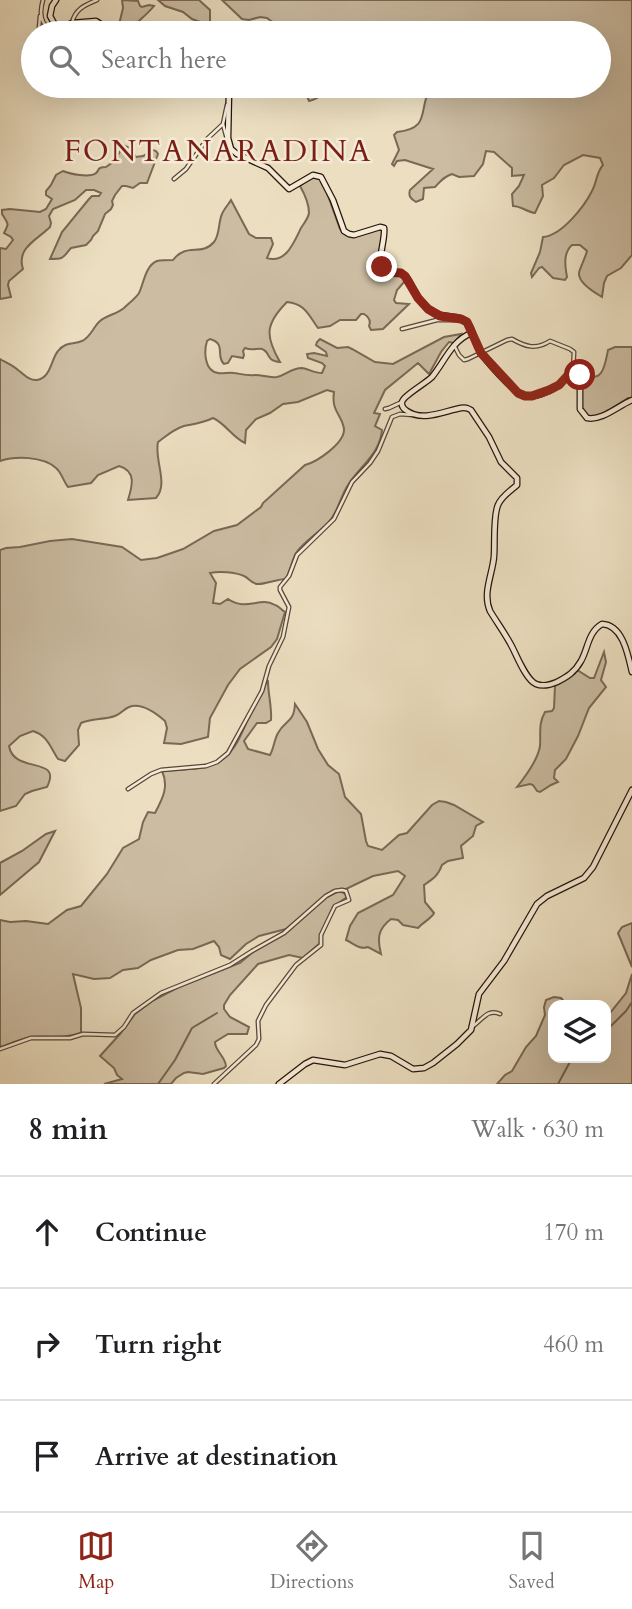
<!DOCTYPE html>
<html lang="en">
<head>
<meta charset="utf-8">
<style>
	:root { --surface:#fff; --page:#f6f6f6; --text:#202124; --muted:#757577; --line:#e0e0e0; --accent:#8f2418 }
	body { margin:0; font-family:Cardo,serif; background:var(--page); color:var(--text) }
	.controls { position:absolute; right:21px; bottom:21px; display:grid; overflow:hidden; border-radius:14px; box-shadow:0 7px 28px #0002 }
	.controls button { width:63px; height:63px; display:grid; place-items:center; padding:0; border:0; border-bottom:2px solid var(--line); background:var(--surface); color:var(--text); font:35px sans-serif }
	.stop { position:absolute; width:21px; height:21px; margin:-16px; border:5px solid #8f2418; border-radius:50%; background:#fff }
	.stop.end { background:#8f2418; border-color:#fff; box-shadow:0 2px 7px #0008 }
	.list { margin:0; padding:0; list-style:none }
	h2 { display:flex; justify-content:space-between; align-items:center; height:91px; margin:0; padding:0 28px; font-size:30px }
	h2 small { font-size:23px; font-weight:400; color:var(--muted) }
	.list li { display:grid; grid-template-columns:46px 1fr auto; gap:21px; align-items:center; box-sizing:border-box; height:112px; padding:0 28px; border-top:2px solid var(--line) }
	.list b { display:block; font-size:26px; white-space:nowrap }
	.list em { font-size:23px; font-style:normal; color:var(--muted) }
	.icon { flex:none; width:38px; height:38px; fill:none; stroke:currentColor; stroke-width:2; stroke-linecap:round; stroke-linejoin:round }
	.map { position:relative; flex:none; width:632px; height:1084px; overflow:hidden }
	.search { position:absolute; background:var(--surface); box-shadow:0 7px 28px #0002; left:21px; right:21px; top:21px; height:77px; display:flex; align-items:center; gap:18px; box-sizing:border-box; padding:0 24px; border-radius:38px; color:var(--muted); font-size:26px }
	.sheet { height:427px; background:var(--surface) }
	nav { display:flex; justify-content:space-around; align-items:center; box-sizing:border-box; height:98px; border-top:2px solid var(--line); background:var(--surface); font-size:19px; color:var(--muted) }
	nav a { display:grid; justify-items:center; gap:4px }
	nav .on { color:var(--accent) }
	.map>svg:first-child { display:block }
</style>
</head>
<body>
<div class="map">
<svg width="632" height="1084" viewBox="0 0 632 1084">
	<rect width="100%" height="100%" fill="#ecdfc1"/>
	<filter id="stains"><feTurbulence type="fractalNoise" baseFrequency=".00286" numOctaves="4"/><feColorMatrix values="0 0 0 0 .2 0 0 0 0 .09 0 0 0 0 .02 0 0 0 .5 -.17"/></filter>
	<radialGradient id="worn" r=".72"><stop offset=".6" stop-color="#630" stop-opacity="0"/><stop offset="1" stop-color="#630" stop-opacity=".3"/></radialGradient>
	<!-- green -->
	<path fill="#cbbca2" stroke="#7a6855" stroke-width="2" d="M 122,0 L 138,1 L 140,6 L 142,7 L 149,5 L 154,6 C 146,16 135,23 127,33 L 117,33 L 123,8 Z
		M 158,0 L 199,0 L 210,10 L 210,22 L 208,25 L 192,19 L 183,12 L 165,6 Z
		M 222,0 L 632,0 L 632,255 L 621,268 L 607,276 L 604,283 L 602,297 C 595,293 578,283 579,273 C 579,270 586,256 587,251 L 580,245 L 572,245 C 563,253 565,266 567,277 L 565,280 L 553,278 L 542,267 L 539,268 L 532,277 L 531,273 L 540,252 L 543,237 C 561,236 584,207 592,191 C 597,182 596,173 603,165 L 600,158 L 583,155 L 564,165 L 554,178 L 542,185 L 543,196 L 535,213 C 527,212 521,206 513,206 L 512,194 L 519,186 L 524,175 L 512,176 L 512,168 L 494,152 L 486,151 L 483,164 L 474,176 L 459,177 L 452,174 C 443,177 441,181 435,187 L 424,188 L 423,199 L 416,202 C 411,199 408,196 410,190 L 433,169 L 405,160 L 397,161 L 394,166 L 392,164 L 399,150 L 394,135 L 397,132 C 431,128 418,111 430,88 L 423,86 L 599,86 L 599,33 L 287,33 L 267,18 L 260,17 L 249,20 L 242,19 Z
		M 311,86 L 357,86 C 345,97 343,90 330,91 C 321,93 318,100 309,101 L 306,94 Z
		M 123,145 L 130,148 L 136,157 L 143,156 L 153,150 L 156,151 L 158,154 L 147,183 L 140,183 L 133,188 L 126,186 L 122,186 L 115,195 L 112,201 L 113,205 L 111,209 L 105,214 L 98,231 L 93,236 L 91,240 L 86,245 L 71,248 C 62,258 65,259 50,259 L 62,232 L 89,199 L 92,196 L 99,196 L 101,193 L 94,190 L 86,190 L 75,200 L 53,209 L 49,216 L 51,223 L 50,227 C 37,240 16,248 23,269 L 9,281 L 8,285 L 11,297 L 0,299 L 0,248 L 6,249 L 13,240 L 11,237 L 4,233 C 9,223 9,225 2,214 L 2,210 L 10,209 L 40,212 L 46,209 L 52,199 L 46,195 L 46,191 L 51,185 L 56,175 L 63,171 C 70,174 90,178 96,173 C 98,172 98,169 100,168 C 102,167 104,167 106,167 C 115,162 119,154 123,145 Z
		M 316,176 L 320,178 L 323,182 L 340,229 L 346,235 L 379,229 L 383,231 L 379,267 L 403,276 L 405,281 L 397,290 L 394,300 L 396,303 L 409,304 L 383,329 L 371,330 L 369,326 C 371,321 369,317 364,314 L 361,314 L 356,320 L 340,320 L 330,326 L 318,328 C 308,314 305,304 287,302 C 265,324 265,336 280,362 C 265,361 271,352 262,349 C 257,348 252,351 245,348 L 243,351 L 244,355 L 243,358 L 232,356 L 228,363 L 224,364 C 215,356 227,344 210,339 L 207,341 C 204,351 204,371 218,373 C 223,374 229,372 234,373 C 241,374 248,376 255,375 C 263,375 268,378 277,377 C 286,375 291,368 302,368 C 309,369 314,373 322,373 L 325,366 L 322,363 L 308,358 L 307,354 L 314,353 L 327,356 L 326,352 L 316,345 L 317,342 L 320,339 L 337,348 L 348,347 L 352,349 L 375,362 L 393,364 L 444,337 L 461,334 L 454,343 L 449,342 L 441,352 L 429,374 L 418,363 L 385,390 L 374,413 L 380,414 L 375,426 L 382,430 C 380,454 360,466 348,485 C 341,495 339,509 331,519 C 322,531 304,541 296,553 C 292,561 290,571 286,579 C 277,579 267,584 258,584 C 251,584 249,578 244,576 C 235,572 219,571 210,573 L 216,583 L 213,603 L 220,604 L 228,599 C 247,612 259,596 275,605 C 279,606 281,610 285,612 L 277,639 L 271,647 L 240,669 L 228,685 L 210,718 L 208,737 L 181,744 L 164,743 L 167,728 L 165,721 C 157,714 141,702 129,707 C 124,709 121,714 115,716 C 103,720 92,718 81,723 L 78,730 L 79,745 L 65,761 L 58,759 C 50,747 48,736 33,731 L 20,736 L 9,746 C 14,775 63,755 47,787 L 32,791 L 25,794 L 16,806 L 0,811 L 0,550 L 6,548 L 20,547 L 50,541 L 72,539 L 122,547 L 141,560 L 157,558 L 183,549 L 214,531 L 237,525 L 261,507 L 263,503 L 305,465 C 317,462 345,443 344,429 C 342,414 331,412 334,392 L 327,390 L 298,402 L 283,404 L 270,413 L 256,419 L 246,430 L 245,443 C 232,437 226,424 213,418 C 203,423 194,424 184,426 C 174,429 166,436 158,442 C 154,460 169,484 156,498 L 128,500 C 132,487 137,471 119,466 L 98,475 L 91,483 L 68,487 C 63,481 62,473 56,468 C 43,456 15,456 0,461 L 0,359 C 5,362 14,366 18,370 C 24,374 29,381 37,380 C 51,378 51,359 58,351 C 66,341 73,345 82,341 C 91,337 93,327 100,321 C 107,315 117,314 124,308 C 128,304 136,298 139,293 C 144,283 145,266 157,261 C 162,260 168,260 173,260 C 187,242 201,257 214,242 C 220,235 218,223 222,214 C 224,209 228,205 231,200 L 249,234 L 256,238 L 271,238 L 273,244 L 267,258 C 286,264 294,242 301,228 C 304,223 308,219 309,213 C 309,204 304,193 300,186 L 310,178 Z
		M 615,347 L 632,347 L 632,398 L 628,398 C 618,404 588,428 583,410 C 579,400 582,385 582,374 C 603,385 605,365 608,350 Z
		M 604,652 L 606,662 L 601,680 L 606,687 L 589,708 L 578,736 L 566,759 L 555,770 L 554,778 L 558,782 L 551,785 L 540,792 L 537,791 L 533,785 L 530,784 L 517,787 C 525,777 538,760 540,746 C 541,734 538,724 545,712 L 552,711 L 554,708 L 555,686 L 577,670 L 590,678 L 594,678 Z
		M 267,680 L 268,681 C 268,694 272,707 271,720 L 266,723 L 257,723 L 244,741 L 248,749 L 270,755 C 274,748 274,740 278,733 C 285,720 294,723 295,704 L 307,722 L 318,749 L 328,765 L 339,774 L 345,797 L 361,814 L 366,841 L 368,846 L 382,850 L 399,835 L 407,833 L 432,805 L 439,801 L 446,802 L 454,805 L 483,822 L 476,826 L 473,836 L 461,846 L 463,858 L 448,861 L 442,865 C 438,876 433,879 424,885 L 425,902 L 434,913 C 431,919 423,922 418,928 L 403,925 L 398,920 L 391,919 C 378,929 377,938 381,954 L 368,947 C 359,950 355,944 346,940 L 350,926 L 358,913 L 393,895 L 405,876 L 398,871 L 373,876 L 346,889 L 336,890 L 328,894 L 286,929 L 259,936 L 246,944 L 230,959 L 221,955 L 219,947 L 214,941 L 193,949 L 178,950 L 151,960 L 138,968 L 123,970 L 110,978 L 94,979 L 73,974 L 81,1008 L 81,1033 C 65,1039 48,1036 32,1037 C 21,1038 10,1044 0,1048 L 0,920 L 10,922 L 26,921 L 48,924 L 67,910 L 81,906 L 107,874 L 123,848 L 139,839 L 143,822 L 148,812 L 155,813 C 163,798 169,786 162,771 C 179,769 200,771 216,763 C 238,754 244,724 255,704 C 259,696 264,690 267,680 Z
		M 55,831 L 39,862 L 0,895 L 0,863 L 22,851 L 46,834 Z
		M 339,891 L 344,893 L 347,897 L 333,907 L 319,944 L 303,958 L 289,955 L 258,964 L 230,995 L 224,1005 L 224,1009 L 230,1017 L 249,1027 L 247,1034 L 228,1034 L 215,1042 C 215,1051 225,1056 226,1066 L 224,1068 L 203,1074 L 188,1072 L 184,1073 L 176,1078 L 171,1084 L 104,1084 L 122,1079 L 117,1075 L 114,1068 L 100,1056 L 120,1034 L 135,1014 L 152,1001 L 179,987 L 240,963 L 253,952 L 287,932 L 325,898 Z
		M 632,923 L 632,967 L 618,933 L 622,927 Z
		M 632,974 L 632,1084 L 497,1084 L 505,1075 L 512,1071 L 526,1047 L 536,1036 L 545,1015 L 544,1007 L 546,1000 L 554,997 L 561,998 L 567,1005 L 553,1005 L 553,1058 L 606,1058 L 606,1018 L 626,993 Z"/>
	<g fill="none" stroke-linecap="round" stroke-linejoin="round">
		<!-- stream -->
		<path stroke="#756451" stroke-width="2" d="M 606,1031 L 626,1011 L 632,1002
			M 158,1084 L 175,1060 L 192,1028 L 217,1013
			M 558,1084 L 571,1060 L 575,1058"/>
		<!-- street casing -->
		<g stroke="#594736" stroke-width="5">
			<path id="street" d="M 43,0 C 38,17 42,31 62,32 L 65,27
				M 40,16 L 39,28 L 40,33
				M 72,23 C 75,9 85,5 97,0
				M 227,105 L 223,124 L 228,143
				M 174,179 L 186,169 L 207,139 L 223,124
				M 402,329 L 437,320 L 455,320 L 461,319
				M 454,345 L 459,355 L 464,360 L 468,359 L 507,340 L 512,339 C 526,347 536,350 550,341 L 570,349 L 574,352 L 573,371
				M 385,409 L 389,408 L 402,402
				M 128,789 L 151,774 L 161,770 L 206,766 L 217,762 L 228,753 L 262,691 L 269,666 L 283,637 L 289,607 L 280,590 L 280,587 L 289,576 L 297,555 L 334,519 L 352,482 L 370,463 L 378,451 L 392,417 L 400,414 L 413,415
				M 472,1027 C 482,1020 488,1008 500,1014
				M 0,1049 L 31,1038 L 70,1038 L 83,1034 L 115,1035 L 124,1027 L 133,1013 L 161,993 L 230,965 L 252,951 L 284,933 L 326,896 L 335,891 L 342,890 L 346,891 L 349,900 L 335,906 L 333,910 L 321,935 L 321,945 L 296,965 L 266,1005 L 258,1021 L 259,1039 L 256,1045 L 214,1084"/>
		</g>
		<!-- secondary casing -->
		<g stroke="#281408" stroke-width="7">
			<path id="secondary" d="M 56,0 L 52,6 L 50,16 L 55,25 L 65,26 L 72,23 L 96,21 L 102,25 L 107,33
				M 225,86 L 229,91 L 228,138 L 231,149 L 237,154 L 268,168 L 289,189 L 313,175 L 321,177 L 333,200 L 344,231 L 349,234 L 354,235 L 380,227 L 384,228 C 386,238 376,262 383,270 C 389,275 398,271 404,275 C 408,277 410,283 413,288 C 419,300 425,309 438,314 C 446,318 462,315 468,323 C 473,330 474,340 478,348 C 484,359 514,394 526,396 C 537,398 553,390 561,383 C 567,378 567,372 577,371 L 580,375 L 580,409 L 587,418 C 602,421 618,406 632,400
				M 471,333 C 451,342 445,361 432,377 C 426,383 403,396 402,402 C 401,406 404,409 407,411 C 423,422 444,411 461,408 C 467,407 466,408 471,410 L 489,437 L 501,462 L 517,478 L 517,485 C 510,491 501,497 498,505 C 493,516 495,543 494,556 C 493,573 482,593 490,611 C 496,621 504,632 510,643 C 516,653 525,679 536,684 C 543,687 550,685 557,682 C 567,677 575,672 581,661 C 588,649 588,632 602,624 C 623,625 628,655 632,672
				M 279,1084 L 305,1064 L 313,1060 L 345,1065 L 380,1054 L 391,1056 L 413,1069 L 424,1068 L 433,1063 L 457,1044 L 471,1030 L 479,994 L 504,961 L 537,904 L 547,896 L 584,878 L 593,867 L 632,790"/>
		</g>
		<!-- street -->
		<use href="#street" stroke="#f3ead7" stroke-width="2.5"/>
		<!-- secondary -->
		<use href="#secondary" stroke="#f3ead7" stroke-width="4.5"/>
	</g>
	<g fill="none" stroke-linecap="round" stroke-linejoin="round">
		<!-- route -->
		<path stroke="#8f2418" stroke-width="9" d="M 382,267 L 387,272 L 401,273 L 405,276 L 418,298 L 428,309 L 440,316 L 461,319 L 467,322 L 481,353 L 518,393 L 525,396 L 532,396 L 549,390 L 559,385 L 571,372 L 577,371 L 580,375"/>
	</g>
	<g text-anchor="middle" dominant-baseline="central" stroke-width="5" stroke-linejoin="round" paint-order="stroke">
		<!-- quarter labels -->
		<g font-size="30" letter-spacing="2" fill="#7a1f14" stroke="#f3ead7">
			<text x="218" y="151">FONTANARADINA</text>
		</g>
	</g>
	<rect width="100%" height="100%" filter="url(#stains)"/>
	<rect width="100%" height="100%" fill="url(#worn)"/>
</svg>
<div class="controls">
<button><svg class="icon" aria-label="layers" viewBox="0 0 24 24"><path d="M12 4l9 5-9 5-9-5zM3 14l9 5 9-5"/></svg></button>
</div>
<div class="stop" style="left:580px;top:375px"></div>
<div class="stop end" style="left:382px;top:267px"></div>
<div class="search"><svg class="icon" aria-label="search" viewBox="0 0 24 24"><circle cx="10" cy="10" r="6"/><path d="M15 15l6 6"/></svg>Search here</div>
</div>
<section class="sheet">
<h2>8 min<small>Walk · 630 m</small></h2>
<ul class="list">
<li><svg class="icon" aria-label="ahead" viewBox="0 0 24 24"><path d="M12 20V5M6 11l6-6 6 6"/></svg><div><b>Continue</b></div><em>170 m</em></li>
<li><svg class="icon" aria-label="right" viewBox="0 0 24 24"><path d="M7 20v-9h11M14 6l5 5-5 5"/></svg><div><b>Turn right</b></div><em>460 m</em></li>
<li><svg class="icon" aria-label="arrive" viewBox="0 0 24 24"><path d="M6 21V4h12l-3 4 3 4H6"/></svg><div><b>Arrive at destination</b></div></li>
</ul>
</section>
<nav>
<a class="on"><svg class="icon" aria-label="map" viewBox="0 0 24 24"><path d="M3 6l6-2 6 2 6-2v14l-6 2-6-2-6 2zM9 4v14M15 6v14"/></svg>Map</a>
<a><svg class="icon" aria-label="directions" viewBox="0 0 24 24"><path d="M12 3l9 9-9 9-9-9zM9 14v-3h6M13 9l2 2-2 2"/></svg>Directions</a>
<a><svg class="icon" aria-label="saved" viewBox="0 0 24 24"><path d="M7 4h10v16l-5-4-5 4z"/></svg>Saved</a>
</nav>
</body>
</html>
